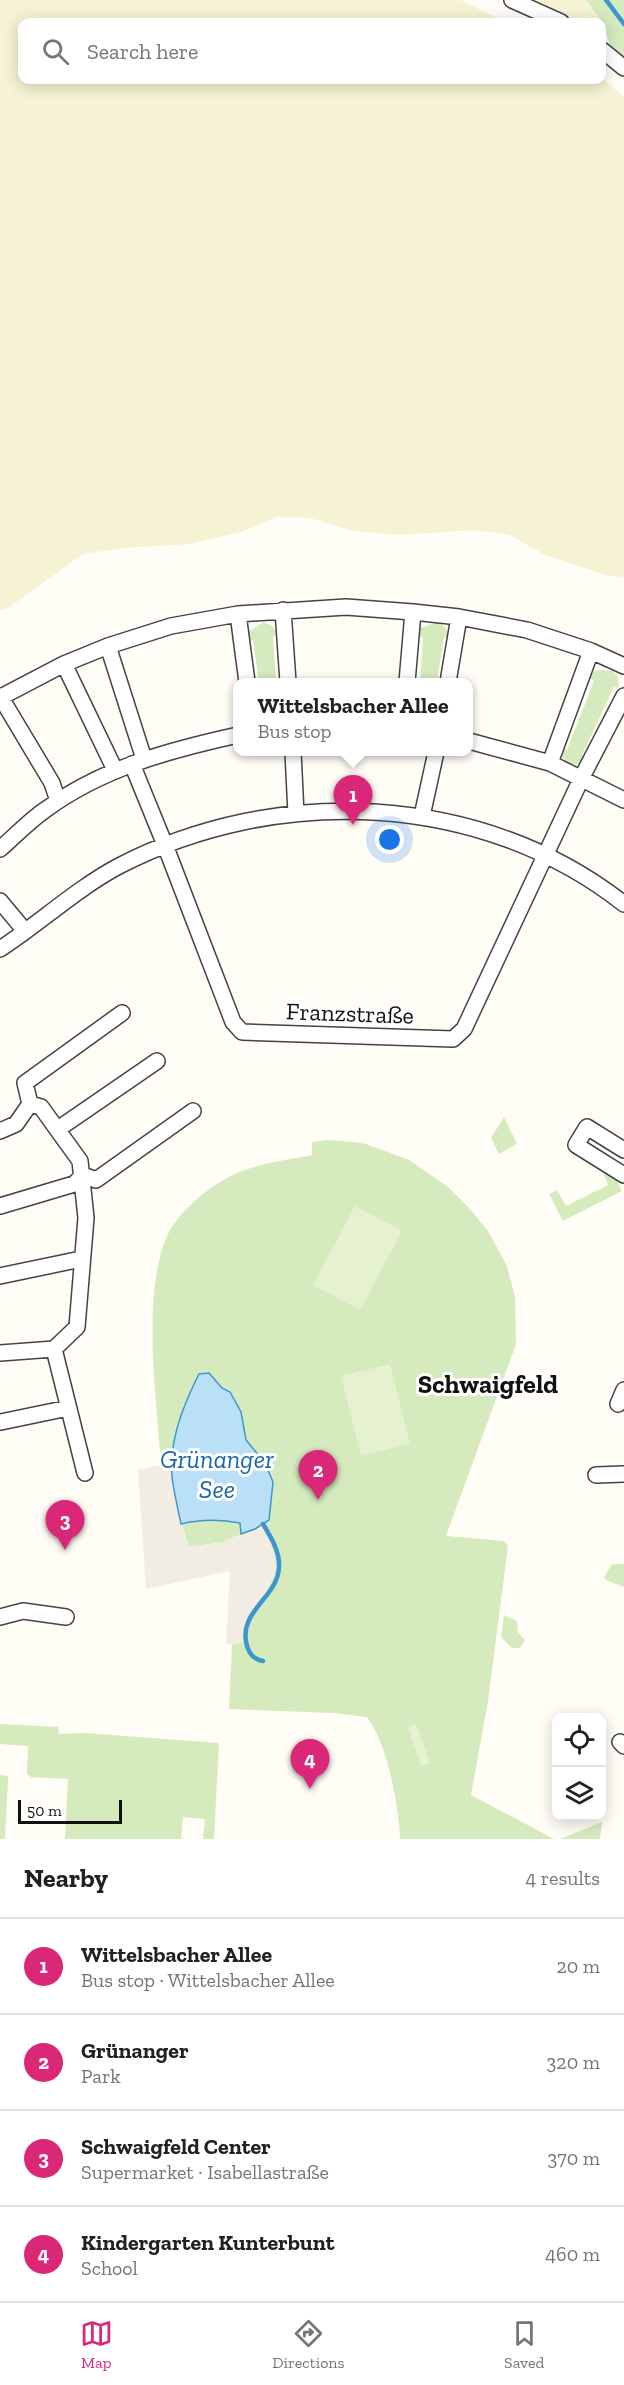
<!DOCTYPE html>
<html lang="en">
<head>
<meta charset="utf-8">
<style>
	:root { --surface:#fff; --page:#f2f2f2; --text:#202124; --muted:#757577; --line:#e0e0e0; --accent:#db2777 }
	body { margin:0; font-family:"Zilla Slab",serif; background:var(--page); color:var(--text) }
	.controls { position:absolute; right:18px; bottom:18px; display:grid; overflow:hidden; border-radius:12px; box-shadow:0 3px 15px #0003 }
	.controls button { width:54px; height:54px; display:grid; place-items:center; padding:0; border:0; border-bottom:2px solid var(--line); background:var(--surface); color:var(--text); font:30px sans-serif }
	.scale { position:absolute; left:18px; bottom:15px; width:104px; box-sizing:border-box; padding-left:6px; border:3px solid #111; border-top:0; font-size:16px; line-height:21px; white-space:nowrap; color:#111; -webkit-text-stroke:4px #fff; paint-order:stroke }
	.you { position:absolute; left:390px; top:840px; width:21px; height:21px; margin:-15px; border:4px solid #fff; border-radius:50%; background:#1a73e8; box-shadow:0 0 0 9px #1a73e833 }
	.badge { display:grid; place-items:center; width:39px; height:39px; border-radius:50%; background:var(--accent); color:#fff; font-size:20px; font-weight:700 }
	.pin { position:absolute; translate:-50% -50px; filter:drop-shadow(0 2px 3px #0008) }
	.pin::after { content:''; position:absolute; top:32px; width:21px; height:18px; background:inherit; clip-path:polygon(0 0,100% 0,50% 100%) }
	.popup { position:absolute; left:233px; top:678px; width:240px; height:78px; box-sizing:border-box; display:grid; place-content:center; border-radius:12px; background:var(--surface); filter:drop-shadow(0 2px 4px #0005); font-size:20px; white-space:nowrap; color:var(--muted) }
	.popup b { font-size:22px; color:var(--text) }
	.popup::after { content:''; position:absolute; left:50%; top:100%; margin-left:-12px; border:12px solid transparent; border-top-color:var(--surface) }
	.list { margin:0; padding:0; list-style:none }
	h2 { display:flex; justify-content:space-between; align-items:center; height:78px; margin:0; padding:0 24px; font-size:26px }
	h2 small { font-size:20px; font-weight:400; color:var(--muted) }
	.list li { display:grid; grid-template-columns:39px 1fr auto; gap:18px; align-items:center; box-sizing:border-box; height:96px; padding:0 24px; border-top:2px solid var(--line) }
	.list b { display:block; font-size:22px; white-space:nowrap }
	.list p { margin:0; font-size:20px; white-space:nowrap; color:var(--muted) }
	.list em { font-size:20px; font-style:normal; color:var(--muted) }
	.icon { flex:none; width:33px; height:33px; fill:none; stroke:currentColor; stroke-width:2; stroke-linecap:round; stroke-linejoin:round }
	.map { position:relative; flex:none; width:624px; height:1839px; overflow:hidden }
	.search { position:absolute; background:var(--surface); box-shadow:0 3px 15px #0003; left:18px; right:18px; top:18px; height:66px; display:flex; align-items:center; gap:15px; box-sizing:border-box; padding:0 21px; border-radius:12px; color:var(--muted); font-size:22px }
	.sheet { height:462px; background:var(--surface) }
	nav { display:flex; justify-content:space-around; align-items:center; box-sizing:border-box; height:84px; border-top:2px solid var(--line); background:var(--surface); font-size:16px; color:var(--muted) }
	nav a { display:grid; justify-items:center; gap:3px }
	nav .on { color:var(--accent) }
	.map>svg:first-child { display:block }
</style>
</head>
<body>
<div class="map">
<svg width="624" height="1839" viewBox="0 0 624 1839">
	<rect width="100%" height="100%" fill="#fffdf5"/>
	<!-- farmland -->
	<path fill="#f6f3d4" d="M 0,0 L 461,0 L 504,22 L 22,22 L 22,80 L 602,80 L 602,78 L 624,97 L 624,577 L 605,575 L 543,554 L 510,535 L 475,530 L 399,535 L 353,531 L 310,518 L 277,517 L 241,532 L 189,544 L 124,548 L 83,554 L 8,608 L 0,610 Z
		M 532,0 L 586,0 L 601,22 L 574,22 Z"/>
	<!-- green -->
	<path fill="#d5ebbd" d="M 586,0 L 624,0 L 624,60 L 611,47 L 602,22 Z
		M 264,622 L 272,626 L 279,635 L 273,636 L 276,682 L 259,682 L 253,640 L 246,641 L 248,632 Z
		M 438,622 L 445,627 L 450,637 L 444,637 L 437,682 L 420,682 L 423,637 L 416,636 L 420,628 Z
		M 603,670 L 613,671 L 618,677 L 619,688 L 614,687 L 582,755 L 586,758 L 581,764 C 568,767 563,761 560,748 L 567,750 L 594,681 L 588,678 L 594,671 Z
		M 504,1117 L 517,1144 L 499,1154 L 491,1138 Z
		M 328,1140 L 363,1143 L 409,1160 L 448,1187 L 470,1209 L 488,1231 L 507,1266 L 515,1297 L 516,1344 L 446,1536 L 504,1541 L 508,1546 L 488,1701 L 471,1795 L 554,1839 L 400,1839 C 399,1806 387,1743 367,1717 L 332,1713 L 229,1709 L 232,1644 L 244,1642 C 244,1616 253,1612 266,1592 C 281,1569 273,1547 261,1525 L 223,1542 L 189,1547 C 180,1520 172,1491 173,1462 L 161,1464 C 157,1400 142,1302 165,1241 C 176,1212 209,1186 237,1173 C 260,1163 288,1160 312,1155 L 312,1142 Z
		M 609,1171 L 614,1174 L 622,1191 L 563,1221 L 549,1194 L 557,1190 L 566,1206 L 608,1185 L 604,1175 Z
		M 612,1564 L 624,1564 L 624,1587 L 606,1580 L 604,1577 Z
		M 504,1615 L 517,1621 L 518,1632 L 525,1640 L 520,1648 L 512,1648 L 501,1637 Z
		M 0,1724 L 58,1727 L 59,1734 L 85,1733 L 219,1743 L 214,1839 L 203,1839 L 205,1819 L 183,1817 L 181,1839 L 65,1839 L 68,1779 L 31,1777 L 27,1774 L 28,1746 L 0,1744 Z
		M 0,1775 L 8,1776 L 8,1780 L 5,1839 L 0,1839 Z
		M 602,1822 L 600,1839 L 560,1839 Z"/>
	<!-- pitch -->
	<path fill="#e6f2cf" d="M 355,1206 L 402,1231 L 360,1310 L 313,1285 Z
		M 390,1364 L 410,1444 L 361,1456 L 341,1376 Z
		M 416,1724 L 430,1763 L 421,1766 L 408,1727 Z"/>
	<!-- plaza -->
	<path fill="#f1ede2" d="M 173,1462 L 172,1477 L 181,1524 L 189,1547 L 223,1542 L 261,1525 L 271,1543 L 276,1562 L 275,1575 L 267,1590 L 247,1619 L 244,1642 L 226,1645 L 230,1571 L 146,1589 L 138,1470 Z"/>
	<!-- water -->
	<path fill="#b9e0f7" stroke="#3f96cf" stroke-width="1.5" d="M 209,1373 L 222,1388 L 230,1392 L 241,1412 L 246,1440 L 265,1463 L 273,1482 L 269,1520 L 255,1529 L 241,1534 L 240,1523 C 219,1519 202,1519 181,1524 C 178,1509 174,1493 172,1477 C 169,1440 183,1406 199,1374 Z"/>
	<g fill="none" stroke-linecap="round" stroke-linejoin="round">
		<!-- stream -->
		<path stroke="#3f96cf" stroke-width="4.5" d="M 606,0 L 624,24
			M 263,1661 C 254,1659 250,1655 247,1646 C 237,1611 278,1598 279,1567 C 280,1552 271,1537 263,1524"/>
		<!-- street casing -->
		<g stroke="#444" stroke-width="18">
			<path id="street" d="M 512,0 L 561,22
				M 602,50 L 624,68
				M 283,610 L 288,682
				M 108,646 L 144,759
				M 247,682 L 238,614 L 346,607 L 413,612
				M 407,682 L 413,612 L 459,617
				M 448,682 L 459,617 L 527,630 L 591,651
				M 0,696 L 52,783 L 58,801
				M 1,697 L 64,664
				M 469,741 L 550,763 L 624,800
				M 293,752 L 296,814
				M 550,763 L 591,651 L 624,666
				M 132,764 L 165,845 L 233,1022 L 242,1032 L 453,1039 L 464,1029 L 582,777 L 624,696
				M 115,770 L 64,664 L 108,646 L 171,626 L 238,614
				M 422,816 L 436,752
				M 0,849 C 15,836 29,821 45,810 C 102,768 170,750 238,735
				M 0,901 L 25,931
				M 0,949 C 40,923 76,889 119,866 C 277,784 482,792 624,904
				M 58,1129 L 157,1061
				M 0,1131 L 16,1124 L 30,1104
				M 624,1150 L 587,1127 L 576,1145 L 624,1175
				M 0,1206 L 74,1184 L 83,1175 L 96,1180 L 193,1111
				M 0,1276 L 81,1259
				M 54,1349 L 85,1473
				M 0,1353 L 54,1349 L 77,1327 L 86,1218 L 80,1161 L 41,1107 L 30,1104 L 25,1083 L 122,1013
				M 618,1404 L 624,1390
				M 1,1422 L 68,1408
				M 596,1475 L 624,1474
				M 0,1617 L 23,1611 L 66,1617
				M 620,1742 L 624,1746"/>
		</g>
		<!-- street -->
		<use href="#street" stroke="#fff" stroke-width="15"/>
	</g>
	<g text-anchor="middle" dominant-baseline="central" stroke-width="6" stroke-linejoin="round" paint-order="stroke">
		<!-- street labels -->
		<g font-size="24" fill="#111" stroke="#fff">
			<text transform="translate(350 1013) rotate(2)">Franzstraße</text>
		</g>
		<!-- neighbourhood labels -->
		<g font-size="26" font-weight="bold" fill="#111" stroke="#fff">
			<text x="488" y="1384">Schwaigfeld</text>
		</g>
		<!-- water labels -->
		<g font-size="26" font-style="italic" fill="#1768a6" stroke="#fff">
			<text x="217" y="1459">Grünanger<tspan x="217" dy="30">See</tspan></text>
		</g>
	</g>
</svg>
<div class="controls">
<button><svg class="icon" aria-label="locate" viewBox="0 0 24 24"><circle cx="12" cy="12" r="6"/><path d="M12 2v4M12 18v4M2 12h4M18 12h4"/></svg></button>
<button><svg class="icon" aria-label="layers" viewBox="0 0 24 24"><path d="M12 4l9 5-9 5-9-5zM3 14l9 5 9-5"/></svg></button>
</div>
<div class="scale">50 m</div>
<div class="you"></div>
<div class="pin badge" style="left:353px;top:825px">1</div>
<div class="popup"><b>Wittelsbacher Allee</b>Bus stop</div>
<div class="pin badge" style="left:318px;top:1500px">2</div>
<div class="pin badge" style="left:65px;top:1550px">3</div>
<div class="pin badge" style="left:310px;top:1789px">4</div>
<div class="search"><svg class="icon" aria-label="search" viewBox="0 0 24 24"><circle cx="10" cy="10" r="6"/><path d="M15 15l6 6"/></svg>Search here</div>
</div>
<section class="sheet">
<h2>Nearby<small>4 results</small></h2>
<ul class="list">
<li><span class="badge">1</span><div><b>Wittelsbacher Allee</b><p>Bus stop · Wittelsbacher Allee</p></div><em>20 m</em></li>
<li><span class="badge">2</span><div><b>Grünanger</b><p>Park</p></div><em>320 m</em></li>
<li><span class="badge">3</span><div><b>Schwaigfeld Center</b><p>Supermarket · Isabellastraße</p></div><em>370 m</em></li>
<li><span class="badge">4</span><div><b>Kindergarten Kunterbunt</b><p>School</p></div><em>460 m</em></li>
</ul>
</section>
<nav>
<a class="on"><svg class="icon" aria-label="map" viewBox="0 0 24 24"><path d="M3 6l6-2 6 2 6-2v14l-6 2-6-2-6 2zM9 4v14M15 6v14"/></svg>Map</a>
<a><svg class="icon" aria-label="directions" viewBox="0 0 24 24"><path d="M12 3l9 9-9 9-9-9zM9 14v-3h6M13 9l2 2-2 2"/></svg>Directions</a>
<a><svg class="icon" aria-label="saved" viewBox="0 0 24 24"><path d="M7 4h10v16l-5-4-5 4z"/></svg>Saved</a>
</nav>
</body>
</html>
